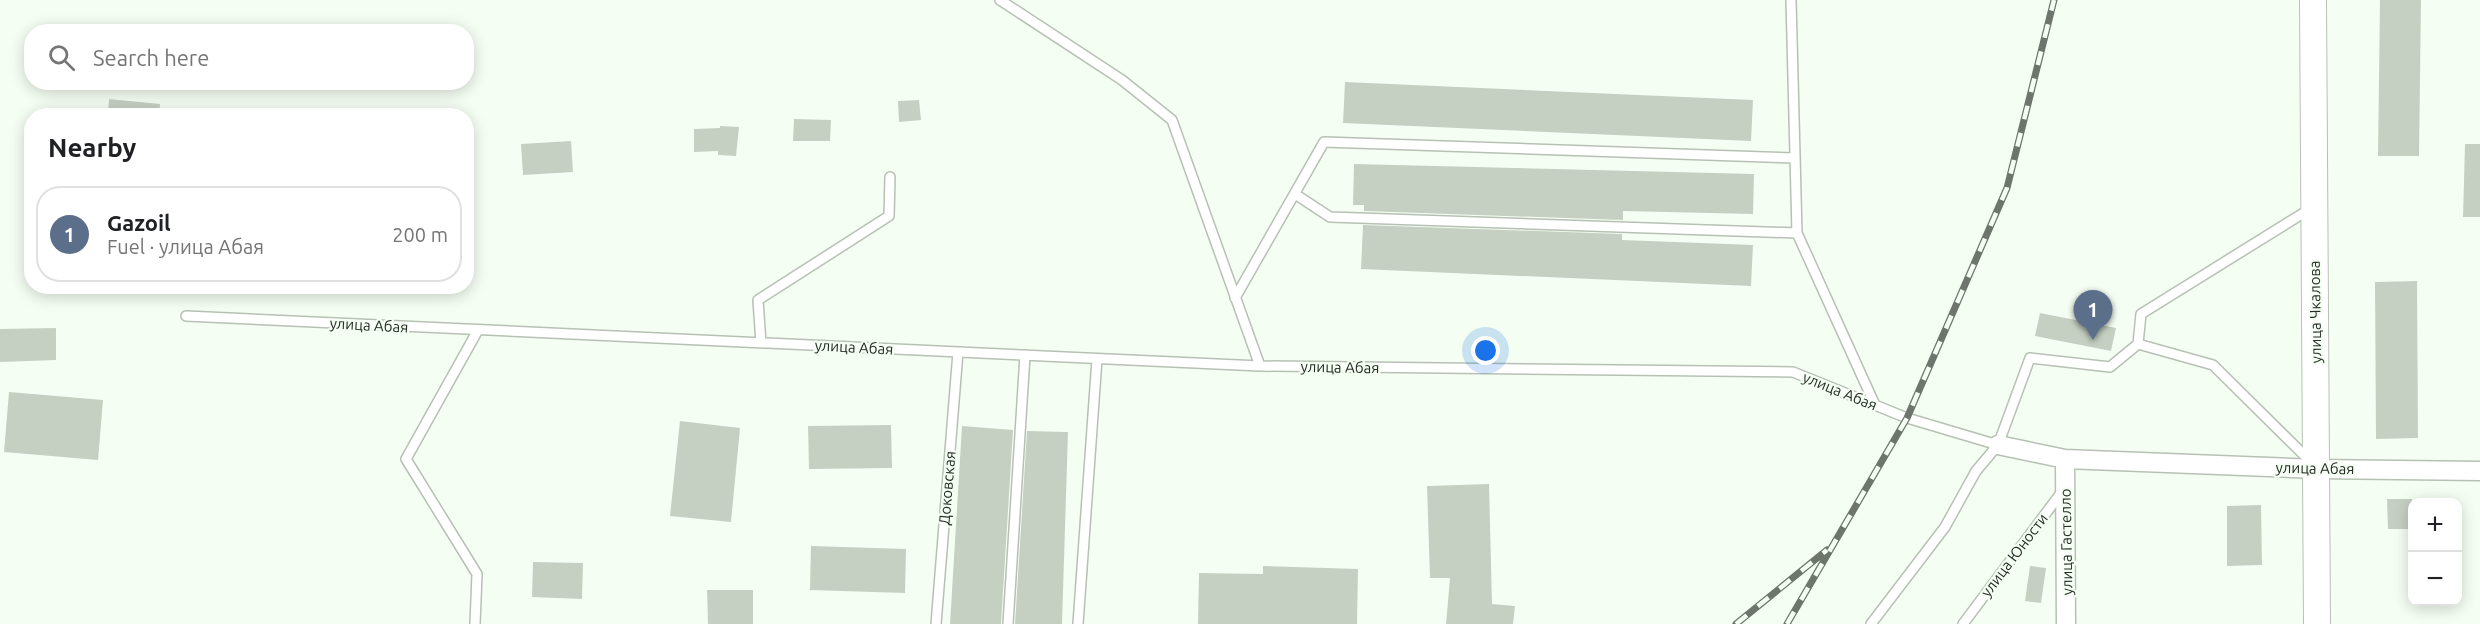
<!DOCTYPE html>
<html lang="en">
<head>
<meta charset="utf-8">
<style>
	:root { --surface:#fff; --page:#f6f6f6; --text:#202124; --muted:#757577; --line:#e0e0e0; --accent:#ea580c }
	body { margin:0; font-family:Ubuntu,sans-serif; background:var(--page); color:var(--text) }
	.controls { position:absolute; right:18px; bottom:18px; display:grid; overflow:hidden; border-radius:12px; box-shadow:0 3px 15px #0003 }
	.controls button { width:54px; height:54px; display:grid; place-items:center; padding:0; border:0; border-bottom:2px solid var(--line); background:var(--surface); color:var(--text); font:30px sans-serif }
	.you { position:absolute; left:1486px; top:351px; width:21px; height:21px; margin:-15px; border:4px solid #fff; border-radius:50%; background:#1a73e8; box-shadow:0 0 0 9px #1a73e833 }
	.badge { display:grid; place-items:center; width:39px; height:39px; border-radius:50%; background:var(--accent); color:#fff; font-size:20px; font-weight:700 }
	.pin { position:absolute; translate:-50% -50px; filter:drop-shadow(0 2px 3px #0008) }
	.pin::after { content:''; position:absolute; top:32px; width:21px; height:18px; background:inherit; clip-path:polygon(0 0,100% 0,50% 100%) }
	.list { margin:0; padding:0; list-style:none }
	h2 { display:flex; justify-content:space-between; align-items:center; height:78px; margin:0; padding:0 24px; font-size:26px }
	h2 small { font-size:20px; font-weight:400; color:var(--muted) }
	.list li { display:grid; grid-template-columns:39px 1fr auto; gap:18px; align-items:center; box-sizing:border-box; height:96px; margin:0 12px 12px; padding:0 12px; border:2px solid var(--line); border-radius:24px }
	.list b { display:block; font-size:22px; white-space:nowrap }
	.list p { margin:0; font-size:20px; white-space:nowrap; color:var(--muted) }
	.list em { font-size:20px; font-style:normal; color:var(--muted) }
	.icon { flex:none; width:33px; height:33px; fill:none; stroke:currentColor; stroke-width:2; stroke-linecap:round; stroke-linejoin:round }
	.map { position:relative; flex:none; width:2480px; height:624px; overflow:hidden }
	.search { position:absolute; background:var(--surface); box-shadow:0 3px 15px #0003; left:24px; top:24px; width:450px; height:66px; display:flex; align-items:center; gap:15px; box-sizing:border-box; padding:0 21px; border-radius:24px; color:var(--muted); font-size:22px }
	.panel { position:absolute; background:var(--surface); box-shadow:0 3px 15px #0003; left:24px; top:108px; width:450px; height:186px; border-radius:24px }
	.map>svg:first-child { display:block }
</style>
</head>
<body>
<div class="map">
<svg width="2480" height="624" viewBox="0 0 2480 624">
	<rect width="100%" height="100%" fill="#f5fef3"/>
	<!-- building -->
	<path fill="#c5d0c3" d="M 2380,0 L 2421,0 L 2419,156 L 2378,156 Z
		M 1345,82 L 1753,100 L 1751,141 L 1343,123 Z
		M 109,99 L 160,104 L 159,116 L 108,116 Z
		M 919,100 L 921,120 L 899,122 L 898,101 Z
		M 794,119 L 831,120 L 830,141 L 793,141 Z
		M 720,126 L 739,127 L 736,156 L 718,155 L 718,151 L 694,152 L 694,129 L 720,128 Z
		M 571,141 L 573,172 L 523,175 L 521,144 Z
		M 2465,144 L 2480,144 L 2480,217 L 2463,217 Z
		M 1354,164 L 1754,174 L 1753,214 L 1623,211 L 1623,220 L 1364,211 L 1364,205 L 1353,205 Z
		M 1363,225 L 1622,234 L 1622,240 L 1753,245 L 1751,286 L 1361,269 Z
		M 2417,281 L 2418,438 L 2376,439 L 2375,282 Z
		M 2040,313 L 2116,328 L 2111,351 L 2035,336 Z
		M 56,328 L 56,360 L 0,362 L 0,329 Z
		M 9,392 L 103,400 L 98,460 L 4,452 Z
		M 680,421 L 740,428 L 731,522 L 670,516 Z
		M 891,425 L 892,468 L 809,469 L 808,426 Z
		M 962,426 L 1013,430 L 1001,624 L 950,624 Z
		M 1027,431 L 1068,432 L 1062,624 L 1015,624 Z
		M 1489,484 L 1492,604 L 1515,606 L 1513,624 L 1446,624 L 1450,578 L 1430,578 L 1427,486 Z
		M 2387,499 L 2412,499 L 2412,529 L 2388,529 Z
		M 2261,505 L 2262,565 L 2227,566 L 2227,506 Z
		M 811,546 L 906,549 L 905,593 L 810,590 Z
		M 533,562 L 583,563 L 582,599 L 532,597 Z
		M 1263,566 L 1358,569 L 1357,624 L 1198,624 L 1199,573 L 1263,574 Z
		M 2030,566 L 2046,568 L 2041,603 L 2025,601 Z
		M 707,590 L 753,590 L 753,624 L 708,624 Z"/>
	<g fill="none" stroke-linecap="round" stroke-linejoin="round">
		<!-- service casing -->
		<g stroke="#b6c1b4" stroke-width="12">
			<path id="service" d="M 1000,0 L 1122,80 L 1172,120 L 1260,366
				M 1791,0 L 1797,233 L 1875,405
				M 1295,194 L 1330,217 L 1797,233
				M 2310,209 L 2141,314 L 2138,344 L 2213,365 L 2311,462
				M 1235,298 L 1324,142 L 1795,158
				M 186,316 L 1260,366 L 1793,372 L 1907,418 L 1998,445
				M 761,343 L 758,300 L 889,216 L 890,177
				M 475,624 L 477,574 L 406,459 L 478,330
				M 936,624 L 958,352
				M 1008,624 L 1025,355
				M 1078,624 L 1097,359
				M 1871,624 L 1945,527 L 1976,471 L 1998,445 L 2030,358 L 2110,367 L 2138,344
				M 1963,624 L 2064,489"/>
		</g>
		<!-- minor casing -->
		<g stroke="#b6c1b4" stroke-width="21">
			<path id="minor" d="M 1998,445 L 2065,459 L 2317,469 L 2480,471
				M 2065,459 L 2066,624"/>
		</g>
		<!-- secondary casing -->
		<g stroke="#b6c1b4" stroke-width="28">
			<path id="secondary" d="M 2313,0 L 2317,624"/>
		</g>
		<!-- service -->
		<use href="#service" stroke="#fff" stroke-width="9"/>
		<!-- minor -->
		<use href="#minor" stroke="#fff" stroke-width="18"/>
		<!-- secondary -->
		<use href="#secondary" stroke="#fff" stroke-width="26"/>
		<!-- rail casing -->
		<g stroke="#6e756d" stroke-width="7">
			<path id="rail" d="M 1736,624 L 1827,550
				M 1787,624 L 1907,418 L 2007,188 L 2054,0"/>
		</g>
		<!-- rail -->
		<use href="#rail" stroke="#f5fef3" stroke-width="4.5" stroke-dasharray="14" stroke-linecap="butt"/>
	</g>
	<g text-anchor="middle" dominant-baseline="central" stroke-width="4.5" stroke-linejoin="round" paint-order="stroke">
		<!-- street labels -->
		<g font-size="15" fill="#262b26" stroke="#f5fef3">
			<text transform="translate(2315 312) rotate(-91)">улица Чкалова</text>
			<text transform="translate(369 325) rotate(3)">улица Абая</text>
			<text transform="translate(854 347) rotate(3)">улица Абая</text>
			<text transform="translate(1340 367) rotate(1)">улица Абая</text>
			<text transform="translate(1840 391) rotate(22)">улица Абая</text>
			<text transform="translate(2315 468) rotate(1)">улица Абая</text>
			<text transform="translate(947 488) rotate(-85)">Доковская</text>
			<text transform="translate(2066 542) rotate(-91)">улица Гастелло</text>
			<text transform="translate(2014 555) rotate(-53)">улица Юности</text>
		</g>
	</g>
</svg>
<div class="controls">
<button>+</button>
<button>−</button>
</div>
<div class="you"></div>
<div class="pin badge" style="left:2093px;top:340px;background:#5c6f8a">1</div>
<div class="search"><svg class="icon" aria-label="search" viewBox="0 0 24 24"><circle cx="10" cy="10" r="6"/><path d="M15 15l6 6"/></svg>Search here</div>
<section class="panel">
<h2>Nearby<small></small></h2>
<ul class="list">
<li><span class="badge" style="background:#5c6f8a">1</span><div><b>Gazoil</b><p>Fuel · улица Абая</p></div><em>200 m</em></li>
</ul>
</section>
</div>
</body>
</html>
